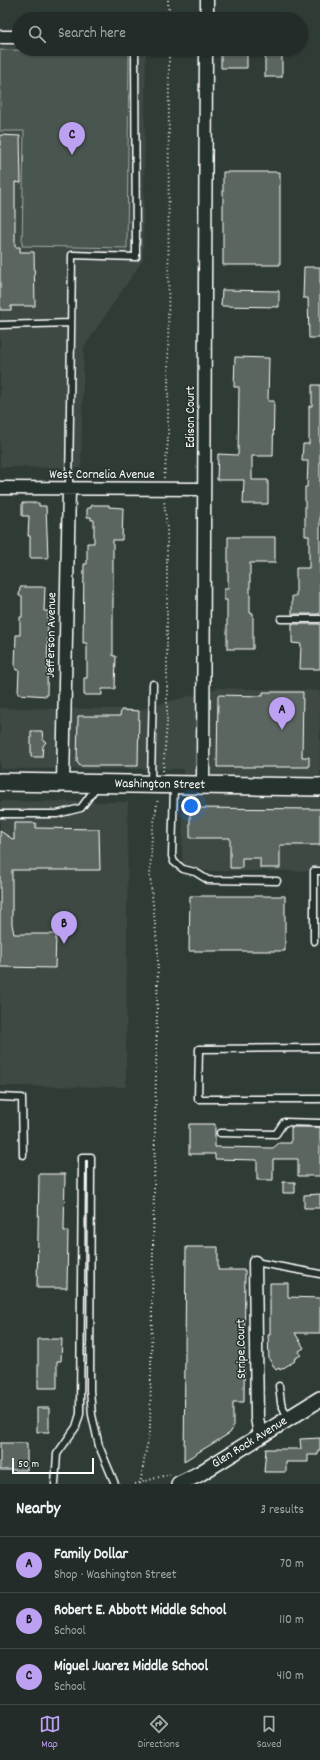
<!DOCTYPE html>
<html lang="en">
<head>
<meta charset="utf-8">
<style>
	:root { --surface:#232c28; --page:#2f3834; --text:#f1f3f6; --muted:#a3a7a8; --line:#404845; --accent:#bca0f2 }
	body { margin:0; font-family:Dekko,sans-serif; background:var(--page); color:var(--text) }
	.scale { position:absolute; left:12px; bottom:10px; width:82px; box-sizing:border-box; padding-left:4px; border:2px solid #fff; border-top:0; font-size:11px; line-height:14px; white-space:nowrap; color:#fff; -webkit-text-stroke:3px #26332d; paint-order:stroke }
	.you { position:absolute; left:191px; top:806px; width:14px; height:14px; margin:-10px; border:3px solid #fff; border-radius:50%; background:#1a73e8; box-shadow:0 0 0 6px #1a73e833 }
	.badge { display:grid; place-items:center; width:26px; height:26px; border-radius:50%; background:var(--accent); color:#111; font-size:13px; font-weight:700 }
	.pin { position:absolute; translate:-50% -33px; filter:drop-shadow(0 1px 2px #0008) }
	.pin::after { content:''; position:absolute; top:21px; width:14px; height:12px; background:inherit; clip-path:polygon(0 0,100% 0,50% 100%) }
	.list { margin:0; padding:0; list-style:none }
	h2 { display:flex; justify-content:space-between; align-items:center; height:52px; margin:0; padding:0 16px; font-size:17px }
	h2 small { font-size:13px; font-weight:400; color:var(--muted) }
	.list li { display:grid; grid-template-columns:26px 1fr auto; gap:12px; align-items:center; box-sizing:border-box; height:56px; padding:0 16px; border-top:1px solid var(--line) }
	.list b { display:block; font-size:15px; white-space:nowrap }
	.list p { margin:0; font-size:13px; white-space:nowrap; color:var(--muted) }
	.list em { font-size:13px; font-style:normal; color:var(--muted) }
	.icon { flex:none; width:22px; height:22px; fill:none; stroke:currentColor; stroke-width:2; stroke-linecap:round; stroke-linejoin:round }
	.map { position:relative; flex:none; width:320px; height:1484px; overflow:hidden }
	.search { position:absolute; background:var(--surface); box-shadow:0 1px 3px #0004; left:12px; right:12px; top:12px; height:44px; display:flex; align-items:center; gap:10px; box-sizing:border-box; padding:0 14px; border-radius:22px; color:var(--muted); font-size:15px }
	.sheet { height:220px; background:var(--surface) }
	nav { display:flex; justify-content:space-around; align-items:center; box-sizing:border-box; height:56px; border-top:1px solid var(--line); background:var(--surface); font-size:11px; color:var(--muted) }
	nav a { display:grid; justify-items:center; gap:2px }
	nav .on { color:var(--accent) }
	.map>svg:first-child { display:block }
</style>
</head>
<body>
<div class="map">
<svg width="320" height="1484" viewBox="0 0 320 1484">
	<rect width="100%" height="100%" fill="#2f3b35"/>
	<filter id="ink" filterUnits="userSpaceOnUse"><feTurbulence type="fractalNoise" baseFrequency=".025" numOctaves="2"/><feDisplacementMap in="SourceGraphic" scale="8" xChannelSelector="R" yChannelSelector="G"/><feConvolveMatrix kernelMatrix="1 2 1 2 8 2 1 2 1" color-interpolation-filters="sRGB"/></filter>
	<g filter="url(#ink)">
		<!-- built -->
		<path fill="#3c4842" d="M 0,46 L 19,46 L 19,49 L 146,49 L 143,260 L 84,347 L 81,468 L 0,467 Z
			M 218,688 L 309,690 L 320,691 L 320,871 L 182,871 L 183,769 L 0,769 L 0,708 L 142,709 Z
			M 0,801 L 128,802 L 126,1087 L 0,1086 Z"/>
		<!-- green -->
		<path fill="#4a544f" stroke="#a4aaa7" d="M 0,50 L 129,52 L 127,248 L 22,246 L 24,131 L 0,131 Z"/>
		<!-- building -->
		<path fill="#5b6661" stroke="#fff" d="M 221,53 L 247,53 L 247,68 L 221,68 Z
			M 265,53 L 282,53 L 282,77 L 265,77 Z
			M 0,135 L 20,136 L 21,183 L 15,182 L 15,247 L 20,247 L 20,252 L 34,252 L 35,306 L 11,306 L 11,310 L 0,310 Z
			M 223,172 L 280,172 L 280,265 L 223,265 Z
			M 304,267 L 320,267 L 320,338 L 309,338 L 308,298 L 303,298 Z
			M 222,290 L 279,291 L 279,307 L 221,306 Z
			M 235,357 L 269,358 L 268,401 L 274,401 L 273,456 L 252,456 L 252,480 L 268,480 L 268,504 L 243,504 L 244,480 L 217,480 L 218,454 L 238,455 L 239,387 L 234,387 Z
			M 312,385 L 320,385 L 320,614 L 292,614 L 292,596 L 296,596 L 296,568 L 309,568 L 309,536 L 305,536 L 305,487 L 307,487 L 308,461 L 302,461 L 303,444 L 309,444 L 309,406 L 312,406 Z
			M 22,503 L 39,503 L 39,506 L 46,506 L 48,558 L 30,558 L 30,536 L 28,536 L 29,516 L 22,516 Z
			M 91,505 L 109,505 L 109,507 L 123,508 L 122,540 L 113,540 L 113,656 L 116,656 L 115,689 L 102,689 L 102,695 L 84,695 L 84,678 L 87,678 L 87,643 L 83,643 L 84,564 L 87,564 L 87,543 L 94,543 L 94,520 L 91,520 L 91,517 L 87,517 L 87,508 L 91,508 Z
			M 228,537 L 275,537 L 275,563 L 250,563 L 250,613 L 253,613 L 253,649 L 227,649 L 227,600 L 224,600 L 224,589 L 228,589 Z
			M 20,587 L 45,587 L 44,611 L 48,611 L 47,696 L 18,694 L 19,670 L 16,670 L 15,666 L 16,635 L 20,635 L 20,617 L 22,617 L 22,596 L 19,596 Z
			M 292,624 L 320,624 L 320,669 L 300,669 L 301,644 L 292,643 Z
			M 263,692 L 303,692 L 302,757 L 309,757 L 309,767 L 217,767 L 218,695 L 263,696 Z
			M 121,710 L 139,711 L 138,766 L 80,766 L 77,762 L 78,716 L 120,716 Z
			M 31,731 L 42,731 L 43,740 L 46,742 L 43,746 L 42,757 L 31,757 Z
			M 190,808 L 320,809 L 320,845 L 280,845 L 280,868 L 260,868 L 260,858 L 242,858 L 242,868 L 230,868 L 230,838 L 190,838 Z
			M 14,823 L 36,823 L 36,828 L 99,829 L 100,870 L 12,870 L 12,924 L 14,934 L 56,934 L 55,968 L 0,967 L 0,831 L 14,840 Z
			M 190,896 L 285,896 L 285,951 L 189,951 Z
			M 189,1124 L 215,1124 L 215,1147 L 273,1148 L 279,1143 L 291,1143 L 291,1127 L 320,1127 L 320,1176 L 298,1176 L 298,1159 L 273,1159 L 273,1180 L 257,1180 L 257,1160 L 215,1159 L 215,1154 L 189,1154 Z
			M 39,1174 L 65,1174 L 64,1231 L 68,1231 L 67,1288 L 37,1288 Z
			M 283,1182 L 295,1182 L 295,1193 L 283,1193 Z
			M 320,1194 L 320,1208 L 304,1208 L 304,1195 Z
			M 186,1247 L 218,1247 L 218,1270 L 245,1270 L 244,1402 L 233,1402 L 233,1428 L 230,1433 L 184,1461 Z
			M 270,1283 L 288,1283 L 288,1297 L 320,1298 L 320,1333 L 295,1333 L 304,1348 L 299,1351 L 301,1355 L 294,1359 L 295,1361 L 280,1370 L 279,1368 L 276,1370 L 269,1359 L 268,1335 L 270,1335 Z
			M 38,1339 L 62,1339 L 61,1361 L 57,1361 L 57,1388 L 38,1388 Z
			M 37,1408 L 49,1408 L 49,1432 L 37,1432 Z
			M 320,1438 L 320,1450 L 318,1450 L 318,1455 L 308,1455 L 308,1462 L 286,1462 L 286,1472 L 264,1472 L 266,1449 L 301,1449 L 300,1439 Z
			M 0,1443 L 27,1443 L 27,1470 L 0,1470 Z"/>
		<g fill="none" stroke-linecap="round" stroke-linejoin="round">
			<!-- service casing -->
			<g stroke="#fff" stroke-width="9">
				<path id="service" d="M 0,325 L 71,323
					M 69,489 L 72,255 L 136,257 L 135,49
					M 281,619 L 320,619
					M 151,783 L 153,684
					M 174,787 L 172,856 L 174,862 L 183,869 L 195,872 L 208,880 L 277,881
					M 0,814 L 57,814 L 81,808 L 97,786
					M 314,941 L 314,871 L 320,871
					M 320,1048 L 199,1049 L 198,1099 L 320,1099
					M 0,1097 L 22,1098 L 23,1155
					M 220,1133 L 276,1134 L 284,1122 L 320,1123
					M 255,1262 L 320,1274
					M 279,1386 L 281,1403 L 288,1418
					M 55,1484 L 57,1454 L 76,1427 L 80,1414 L 82,1157 L 91,1157 L 90,1390 L 92,1415 L 99,1446 L 115,1484"/>
			</g>
			<!-- minor casing -->
			<g stroke="#fff" stroke-width="15">
				<path id="minor" d="M 207,19 L 207,0
					M 0,37 L 19,37
					M 0,488 L 204,489
					M 63,783 L 69,489
					M 203,786 L 206,49
					M 255,1262 L 257,1418 L 260,1435"/>
			</g>
			<!-- tertiary casing -->
			<g stroke="#fff" stroke-width="18">
				<g id="tertiary">
					<path id="s1" d="M 179,1484 L 199,1474 L 320,1399"/>
				</g>
			</g>
			<!-- secondary casing -->
			<g stroke="#fff" stroke-width="20">
				<g id="secondary">
					<path id="s2" d="M 0,782 L 320,787"/>
				</g>
			</g>
			<!-- path -->
			<path stroke="#fff" stroke-width="2" stroke-dasharray="1 3" stroke-linecap="butt" d="M 168,0 L 169,19
				M 144,53 L 169,53
				M 164,478 L 168,441 L 169,49
				M 163,771 L 167,723 L 167,529 L 164,500
				M 135,1484 L 170,1474
				M 140,1484 L 150,1428 L 158,952 L 150,876 L 152,834 L 158,798"/>
			<!-- service -->
			<use href="#service" stroke="#26332d" stroke-width="6"/>
			<!-- minor -->
			<use href="#minor" stroke="#26332d" stroke-width="12"/>
			<!-- tertiary -->
			<use href="#tertiary" stroke="#26332d" stroke-width="15"/>
			<!-- secondary -->
			<use href="#secondary" stroke="#26332d" stroke-width="17"/>
		</g>
	</g>
	<g text-anchor="middle" dominant-baseline="central" stroke-width="3" stroke-linejoin="round" paint-order="stroke">
		<!-- street labels -->
		<g font-size="13" fill="#fff" stroke="#26332d">
			<text transform="translate(191 417) rotate(-90)">Edison Court</text>
			<text x="102" y="475">West Cornelia Avenue</text>
			<text transform="translate(52 635) rotate(-89)">Jefferson Avenue</text>
			<text stroke="none"><textPath href="#s2" startOffset="160">Washington Street</textPath></text>
			<text transform="translate(242 1349) rotate(-91)">Stripe Court</text>
			<text stroke="none"><textPath href="#s1" startOffset="82">Glen Rock Avenue</textPath></text>
		</g>
	</g>
</svg>
<div class="scale">50 m</div>
<div class="you"></div>
<div class="pin badge" style="left:282px;top:730px">A</div>
<div class="pin badge" style="left:64px;top:944px">B</div>
<div class="pin badge" style="left:72px;top:155px">C</div>
<div class="search"><svg class="icon" aria-label="search" viewBox="0 0 24 24"><circle cx="10" cy="10" r="6"/><path d="M15 15l6 6"/></svg>Search here</div>
</div>
<section class="sheet">
<h2>Nearby<small>3 results</small></h2>
<ul class="list">
<li><span class="badge">A</span><div><b>Family Dollar</b><p>Shop · Washington Street</p></div><em>70 m</em></li>
<li><span class="badge">B</span><div><b>Robert E. Abbott Middle School</b><p>School</p></div><em>110 m</em></li>
<li><span class="badge">C</span><div><b>Miguel Juarez Middle School</b><p>School</p></div><em>410 m</em></li>
</ul>
</section>
<nav>
<a class="on"><svg class="icon" aria-label="map" viewBox="0 0 24 24"><path d="M3 6l6-2 6 2 6-2v14l-6 2-6-2-6 2zM9 4v14M15 6v14"/></svg>Map</a>
<a><svg class="icon" aria-label="directions" viewBox="0 0 24 24"><path d="M12 3l9 9-9 9-9-9zM9 14v-3h6M13 9l2 2-2 2"/></svg>Directions</a>
<a><svg class="icon" aria-label="saved" viewBox="0 0 24 24"><path d="M7 4h10v16l-5-4-5 4z"/></svg>Saved</a>
</nav>
</body>
</html>
